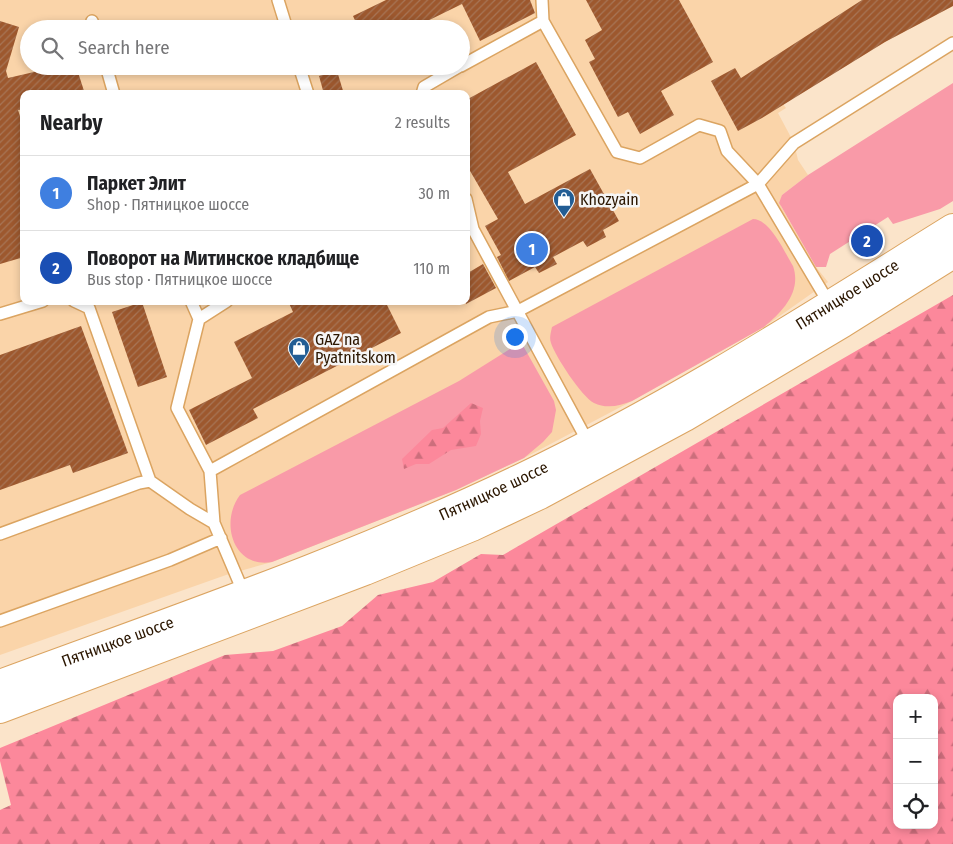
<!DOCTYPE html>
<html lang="en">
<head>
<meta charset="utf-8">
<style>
	:root { --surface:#fff; --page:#f6f6f6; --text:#202124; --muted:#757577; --line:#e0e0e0; --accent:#1a73e8 }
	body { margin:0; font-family:"Fira Sans Condensed",sans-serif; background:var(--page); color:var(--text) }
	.controls { position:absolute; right:15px; bottom:15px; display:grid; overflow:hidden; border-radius:10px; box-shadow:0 2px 8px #0003 }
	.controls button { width:45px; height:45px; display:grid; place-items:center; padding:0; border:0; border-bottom:1px solid var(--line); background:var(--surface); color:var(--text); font:25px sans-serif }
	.you { position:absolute; left:514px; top:336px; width:18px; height:18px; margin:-12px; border:4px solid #fff; border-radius:50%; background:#1a73e8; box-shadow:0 0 0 8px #1a73e833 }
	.badge { display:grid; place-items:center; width:32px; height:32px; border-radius:50%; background:var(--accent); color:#fff; font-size:16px; font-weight:700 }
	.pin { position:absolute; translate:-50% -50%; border:2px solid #fff; box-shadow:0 1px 5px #0006 }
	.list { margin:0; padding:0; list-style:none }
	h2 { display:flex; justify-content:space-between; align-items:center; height:65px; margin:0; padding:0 20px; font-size:21px }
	h2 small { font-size:16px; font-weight:400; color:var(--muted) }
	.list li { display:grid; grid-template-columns:32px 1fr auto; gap:15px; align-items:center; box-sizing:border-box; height:75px; padding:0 20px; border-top:1px solid var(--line) }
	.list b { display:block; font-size:19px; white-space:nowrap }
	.list p { margin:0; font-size:16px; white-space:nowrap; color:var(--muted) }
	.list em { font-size:16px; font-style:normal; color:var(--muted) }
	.icon { flex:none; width:28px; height:28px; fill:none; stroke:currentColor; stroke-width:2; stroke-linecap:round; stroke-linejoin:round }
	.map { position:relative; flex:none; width:953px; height:844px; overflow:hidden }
	.search { position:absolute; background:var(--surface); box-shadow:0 2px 8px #0003; left:20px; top:20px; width:450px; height:55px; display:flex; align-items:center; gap:12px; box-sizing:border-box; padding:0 18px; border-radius:28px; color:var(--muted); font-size:19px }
	.panel { position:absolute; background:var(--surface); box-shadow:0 2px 8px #0003; left:20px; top:90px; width:450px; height:215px; border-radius:10px }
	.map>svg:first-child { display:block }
</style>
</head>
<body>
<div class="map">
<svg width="953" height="844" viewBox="0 0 953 844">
	<defs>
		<pattern id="forest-firs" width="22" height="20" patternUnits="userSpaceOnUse" patternTransform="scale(1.25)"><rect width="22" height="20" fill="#fc889b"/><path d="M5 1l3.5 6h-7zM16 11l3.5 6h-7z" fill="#cc6e7c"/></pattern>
		<pattern id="building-hatch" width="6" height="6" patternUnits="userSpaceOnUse" patternTransform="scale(1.25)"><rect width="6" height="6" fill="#9d582e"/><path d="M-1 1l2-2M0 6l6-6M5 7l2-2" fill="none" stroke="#a77556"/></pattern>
	</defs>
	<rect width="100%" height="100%" fill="#fbe4ca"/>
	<!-- built -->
	<path fill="#fad4a9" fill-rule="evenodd" d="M 0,0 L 953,0 L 953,6 L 885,42 L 783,104 L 786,108 L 778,113 L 794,143 L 798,160 L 808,175 L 782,195 L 781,206 L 816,267 L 828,282 L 764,327 L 632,401 L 524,458 L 456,490 L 272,562 L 226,575 L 0,655 ZM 29,29 L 461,29 L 461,66 L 29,66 ZM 24,94 L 466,94 L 466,301 L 24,301 Z"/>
	<!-- grass -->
	<path fill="#f99aa8" d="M 953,83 L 953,201 L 940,209 L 893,224 L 888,217 L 830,254 L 826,267 L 816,267 L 781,206 L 779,203 L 782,195 L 808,175 Z
		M 753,219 C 770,219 785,253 793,266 C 802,292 782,312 764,327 L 632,401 C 620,406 606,409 594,403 C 582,397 555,356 551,343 C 549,338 551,332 552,327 Z
		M 521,342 L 554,401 L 556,410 L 552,432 L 543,442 L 524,458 L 456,490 L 272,562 C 234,569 219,523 240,495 L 459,381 Z"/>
	<!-- forest -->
	<path fill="url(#forest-firs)" fill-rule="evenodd" d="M 953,295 L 953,844 L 0,844 L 0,810 L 11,805 L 0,761 L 0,748 L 225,655 L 273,651 L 342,626 L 378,595 L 433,582 L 481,554 L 503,555 ZM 897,698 L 934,698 L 934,825 L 897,825 Z
		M 471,403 L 483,408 L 480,421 L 481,434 L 476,446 L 451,450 L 429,464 L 416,464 L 404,469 L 402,459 L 432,430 L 443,428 Z"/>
	<!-- building -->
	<path fill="url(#building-hatch)" d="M 386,0 L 530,0 L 535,13 L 480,41 L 462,4 L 411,29 L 359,29 L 353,16 Z
		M 586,0 L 679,0 L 713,62 L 661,91 L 674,115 L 640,134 L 628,112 L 618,117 L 589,62 L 595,59 L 585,40 L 602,30 Z
		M 862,0 L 953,0 L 953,6 L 885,42 L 762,118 L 738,131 L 711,81 L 735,68 L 741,78 Z
		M 0,21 L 19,27 L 6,71 L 8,78 L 60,66 L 76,66 L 85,94 L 24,94 L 24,109 L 18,110 L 24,128 L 24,257 L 0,264 Z
		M 536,62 L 576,135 L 508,172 L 525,204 L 590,169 L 619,221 L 603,230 L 606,237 L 587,247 L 583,241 L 553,257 L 557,264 L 539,273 L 535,267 L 509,281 L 497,257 L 501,255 L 485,226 L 498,219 L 466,164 L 466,100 Z
		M 337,71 L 344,94 L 324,94 L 319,76 Z
		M 483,264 L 496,288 L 466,304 L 466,274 Z
		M 288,301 L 385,301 L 401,333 L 253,409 L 258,418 L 206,445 L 189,410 L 252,378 L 234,342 L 293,312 Z
		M 142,302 L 167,377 L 138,387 L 112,312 Z
		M 81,326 L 128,453 L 73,473 L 70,465 L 0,490 L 0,355 Z"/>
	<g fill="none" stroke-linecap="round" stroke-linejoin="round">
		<!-- lane casing -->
		<g stroke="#dba461" stroke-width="14">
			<path id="lane" d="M 278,0 L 287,29
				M 542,0 L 543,21
				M 92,21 L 95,29
				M 106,66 L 114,94
				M 299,66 L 308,94
				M 461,66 L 543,21 L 617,152 L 640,158 L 699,125 L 720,131 L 727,151 L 758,184 L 830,305
				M 422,94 L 424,87 L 460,66
				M 466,199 L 473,229 L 589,444
				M 74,301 L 89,308 L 150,481
				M 191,301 L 199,319
				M 0,314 L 43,301
				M 210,471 L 177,408 L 199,319 L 227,301
				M 0,534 L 139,483 L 150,481 L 190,509 L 214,523
				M 245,596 L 214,523 L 210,471 L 489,317 L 518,311 L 758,184 L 794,143 L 953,43
				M 0,621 L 170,560 L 221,538"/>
		</g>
		<!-- primary casing -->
		<g stroke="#dba461" stroke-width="30">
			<g id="primary">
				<path id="s1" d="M 0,684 C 176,619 355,558 525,476 C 674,405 813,315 953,228"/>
				<path d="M 0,709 L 365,571 L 472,527 L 540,495 L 685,417 L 843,323 L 953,254"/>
			</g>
		</g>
		<!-- lane -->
		<use href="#lane" stroke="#fff" stroke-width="11"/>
		<!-- primary -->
		<use href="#primary" stroke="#fff" stroke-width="28"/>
	</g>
	<!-- icons -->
	<defs>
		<g id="shop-pin" transform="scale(1.125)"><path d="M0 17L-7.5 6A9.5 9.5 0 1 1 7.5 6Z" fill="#225d94" stroke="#f5f5f5"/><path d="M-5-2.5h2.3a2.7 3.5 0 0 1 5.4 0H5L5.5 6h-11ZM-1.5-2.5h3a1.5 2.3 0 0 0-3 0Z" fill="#fff"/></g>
	</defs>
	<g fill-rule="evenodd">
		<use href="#shop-pin" x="564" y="199"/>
		<use href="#shop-pin" x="299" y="348"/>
	</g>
	<g text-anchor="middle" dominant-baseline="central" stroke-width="5" stroke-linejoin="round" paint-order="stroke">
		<!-- poi labels -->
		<g font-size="16" fill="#2b1600" stroke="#f5f5f5" text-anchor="start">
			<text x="580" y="199">Khozyain</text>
			<text x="315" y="339">GAZ na<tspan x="315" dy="18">Pyatnitskom</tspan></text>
		</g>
		<!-- street labels -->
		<g font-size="16" fill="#2b1600" stroke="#f5f5f5">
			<text stroke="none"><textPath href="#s1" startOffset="935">Пятницкое шоссе</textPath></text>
			<text stroke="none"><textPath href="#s1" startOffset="530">Пятницкое шоссе</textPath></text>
			<text stroke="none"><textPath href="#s1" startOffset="125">Пятницкое шоссе</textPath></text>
		</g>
	</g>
</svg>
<div class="controls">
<button>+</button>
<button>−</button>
<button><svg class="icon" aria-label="locate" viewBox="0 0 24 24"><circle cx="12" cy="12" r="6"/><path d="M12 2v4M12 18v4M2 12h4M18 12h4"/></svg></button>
</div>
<div class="you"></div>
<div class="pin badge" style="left:532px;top:249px;background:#3f7fe0">1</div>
<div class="pin badge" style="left:867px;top:241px;background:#1a4fb4">2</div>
<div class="search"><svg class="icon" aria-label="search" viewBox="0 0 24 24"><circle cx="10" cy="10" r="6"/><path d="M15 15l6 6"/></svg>Search here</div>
<section class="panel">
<h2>Nearby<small>2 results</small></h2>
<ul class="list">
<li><span class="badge" style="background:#3f7fe0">1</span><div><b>Паркет Элит</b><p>Shop · Пятницкое шоссе</p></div><em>30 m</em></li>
<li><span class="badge" style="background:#1a4fb4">2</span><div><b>Поворот на Митинское кладбище</b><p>Bus stop · Пятницкое шоссе</p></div><em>110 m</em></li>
</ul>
</section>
</div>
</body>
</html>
